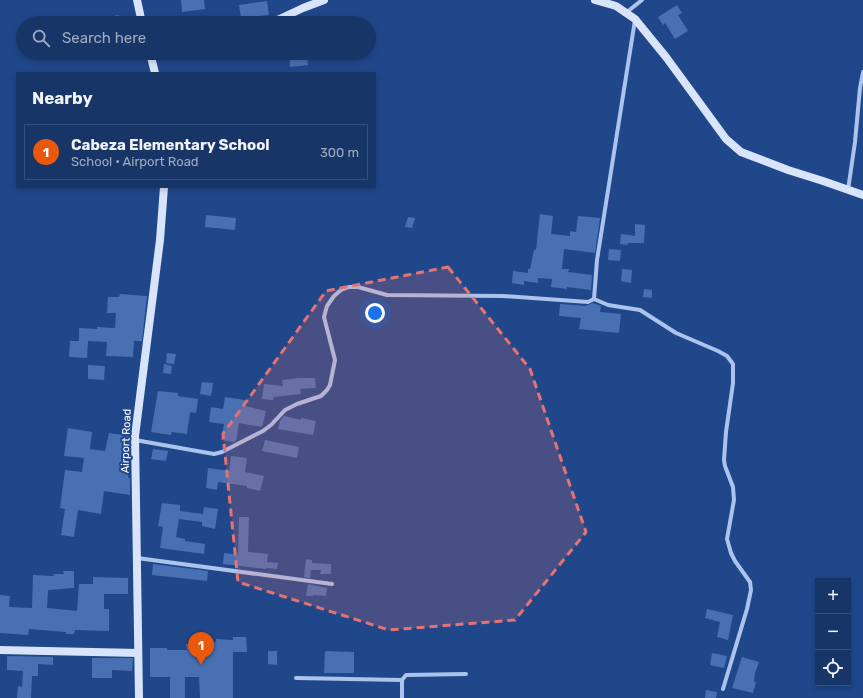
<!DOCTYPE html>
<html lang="en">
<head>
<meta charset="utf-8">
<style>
	:root { --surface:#183568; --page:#254071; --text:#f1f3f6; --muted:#9fabc0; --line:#36507c; --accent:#ea580c }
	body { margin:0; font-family:Rubik,sans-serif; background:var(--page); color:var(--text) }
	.controls { position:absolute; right:12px; bottom:12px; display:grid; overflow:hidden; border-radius:0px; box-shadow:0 2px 6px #0003 }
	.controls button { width:36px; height:36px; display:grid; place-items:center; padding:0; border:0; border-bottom:1px solid var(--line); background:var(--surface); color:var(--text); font:20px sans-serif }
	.you { position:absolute; left:375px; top:313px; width:14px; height:14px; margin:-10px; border:3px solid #fff; border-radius:50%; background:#1a73e8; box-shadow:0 0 0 6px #1a73e833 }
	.badge { display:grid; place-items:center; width:26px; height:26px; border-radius:50%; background:var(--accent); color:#fff; font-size:13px; font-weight:700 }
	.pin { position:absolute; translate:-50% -33px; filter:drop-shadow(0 1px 2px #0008) }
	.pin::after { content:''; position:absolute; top:21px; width:14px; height:12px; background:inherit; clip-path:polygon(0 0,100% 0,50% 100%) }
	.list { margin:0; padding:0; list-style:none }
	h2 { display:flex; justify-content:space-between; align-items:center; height:52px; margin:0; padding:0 16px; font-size:17px }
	h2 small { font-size:13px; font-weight:400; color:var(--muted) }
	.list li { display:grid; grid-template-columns:26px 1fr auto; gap:12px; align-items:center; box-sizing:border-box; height:56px; margin:0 8px 8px; padding:0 8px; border:1px solid var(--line); border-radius:0px }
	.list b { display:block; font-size:15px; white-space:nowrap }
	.list p { margin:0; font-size:13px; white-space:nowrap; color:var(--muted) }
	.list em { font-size:13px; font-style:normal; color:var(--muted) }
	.icon { flex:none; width:22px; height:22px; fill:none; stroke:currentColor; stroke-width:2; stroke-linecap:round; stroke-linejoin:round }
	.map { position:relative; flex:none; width:863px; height:698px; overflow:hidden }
	.search { position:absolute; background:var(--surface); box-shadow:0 2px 6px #0003; left:16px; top:16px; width:360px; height:44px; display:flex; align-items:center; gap:10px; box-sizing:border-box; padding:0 14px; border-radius:22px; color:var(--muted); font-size:15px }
	.panel { position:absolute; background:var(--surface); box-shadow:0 2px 6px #0003; left:16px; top:72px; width:360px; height:116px; border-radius:0px }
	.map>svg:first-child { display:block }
</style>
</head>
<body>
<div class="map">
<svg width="863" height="698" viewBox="0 0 863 698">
	<rect width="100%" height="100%" fill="#20478a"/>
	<!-- building -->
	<path fill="#4970b2" d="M 181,0 L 204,0 L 205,9 L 182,12 Z
		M 267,1 L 269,15 L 241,18 L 239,5 Z
		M 677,5 L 682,13 L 678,15 L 688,31 L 675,39 L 665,23 L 663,25 L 658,17 Z
		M 119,15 L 120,23 L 93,23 L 93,19 Z
		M 289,53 L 307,53 L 308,65 L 290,67 Z
		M 540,214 L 553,216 L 551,234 L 570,236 L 570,231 L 576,232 L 578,216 L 600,218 L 595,253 L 564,249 L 562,269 L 569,269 L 568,272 L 592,275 L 591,290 L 567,287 L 567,289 L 551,287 L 552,279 L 538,278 L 538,283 L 524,281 L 524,285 L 512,283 L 513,271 L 528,273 L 528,269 L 530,269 L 534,250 L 536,250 Z
		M 206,215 L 236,218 L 235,230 L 205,227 Z
		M 408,217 L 415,218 L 412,228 L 405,227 Z
		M 635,224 L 645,225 L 644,243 L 628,243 L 628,245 L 620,244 L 621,234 L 635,236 Z
		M 609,249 L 621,250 L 620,261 L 608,260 Z
		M 622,269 L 632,270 L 631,283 L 621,281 Z
		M 644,289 L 652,290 L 652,298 L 643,297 Z
		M 120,294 L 147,296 L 142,341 L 134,341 L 133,357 L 106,356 L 107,342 L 88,341 L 87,358 L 69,357 L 70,341 L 79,341 L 79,328 L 97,329 L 97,327 L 115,328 L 116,313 L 107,313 L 108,297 L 119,297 Z
		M 593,303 L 601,306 L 600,312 L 621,314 L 619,333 L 579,329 L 581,318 L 559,316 L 560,304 L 585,306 Z
		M 167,353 L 176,354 L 174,364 L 166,363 Z
		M 164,364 L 172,366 L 171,374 L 163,373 Z
		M 88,365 L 105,366 L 104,380 L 88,379 Z
		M 299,378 L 315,378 L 316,388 L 300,389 L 301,394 L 274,397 L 273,400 L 262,399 L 264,384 L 283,386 L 282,380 Z
		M 202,382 L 213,383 L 211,396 L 200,394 Z
		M 158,391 L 178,393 L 178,396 L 198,399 L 196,413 L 190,412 L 187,434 L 172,432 L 171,435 L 151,432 Z
		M 225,397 L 245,400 L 245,406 L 266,411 L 262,427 L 239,423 L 236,441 L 234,442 L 221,440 L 224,424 L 209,422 L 211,407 L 223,409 Z
		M 284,416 L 301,420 L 301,418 L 316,421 L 313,435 L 278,429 L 280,421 Z
		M 68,428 L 92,432 L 90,449 L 105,451 L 109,433 L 130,436 L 130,462 L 128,478 L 130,478 L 130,495 L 104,491 L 101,514 L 78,510 L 74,537 L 61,535 L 65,509 L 60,508 L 65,470 L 82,472 L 84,458 L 64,456 Z
		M 265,440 L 299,447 L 297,458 L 262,451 Z
		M 153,449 L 168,451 L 166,461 L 151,459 Z
		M 231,456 L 247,458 L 245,472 L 264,476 L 260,491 L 247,488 L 247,486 L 218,482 L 217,490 L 206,488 L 208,468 L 229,471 Z
		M 162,503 L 180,505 L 180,511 L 203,514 L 204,507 L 218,509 L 215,529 L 202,526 L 202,522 L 179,519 L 176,537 L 185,539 L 185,541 L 205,544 L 204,554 L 160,548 L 163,527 L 158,526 Z
		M 239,517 L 249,517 L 248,552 L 268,554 L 267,562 L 278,563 L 277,569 L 266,568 L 266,569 L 223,564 L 224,553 L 238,555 Z
		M 306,559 L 312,560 L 312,563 L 331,564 L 331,574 L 320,574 L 321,570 L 311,570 L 310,578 L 304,577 Z
		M 153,564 L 208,571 L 207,581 L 152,575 Z
		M 63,571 L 74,571 L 74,588 L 48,590 L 47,608 L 77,611 L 79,584 L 93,584 L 93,577 L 128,578 L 128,594 L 104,594 L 104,609 L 109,609 L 109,631 L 75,630 L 74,634 L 66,634 L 66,632 L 29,629 L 28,635 L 0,633 L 0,595 L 10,596 L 9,607 L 32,608 L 33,575 L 54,576 L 53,574 L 64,574 Z
		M 308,584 L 327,588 L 326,596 L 313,595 L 313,596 L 306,596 Z
		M 707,609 L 733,615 L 728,640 L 717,637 L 720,622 L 705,618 Z
		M 233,637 L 246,637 L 247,652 L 233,652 L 233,698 L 200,698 L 199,677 L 185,677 L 185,698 L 170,698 L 170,677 L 150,677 L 150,648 L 167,648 L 167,650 L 187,650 L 186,644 L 216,642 L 216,639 L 233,640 Z
		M 268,651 L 277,651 L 277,665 L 268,664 Z
		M 325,651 L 354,652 L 354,673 L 324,673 Z
		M 712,653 L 727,656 L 724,668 L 710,665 Z
		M 7,656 L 53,657 L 53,665 L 38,664 L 38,676 L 32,676 L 31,698 L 17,698 L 18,686 L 22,687 L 23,671 L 7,670 Z
		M 742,657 L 759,662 L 755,673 L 754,682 L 756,682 L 753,693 L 732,688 Z
		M 92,658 L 133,658 L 132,671 L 112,670 L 112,678 L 92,678 Z
		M 706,690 L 717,692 L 716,698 L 705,698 Z"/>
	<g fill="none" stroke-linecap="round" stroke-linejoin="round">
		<!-- street -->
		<path stroke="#acc4eb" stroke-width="4" d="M 627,12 L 642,0
			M 848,190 L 855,142 L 860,88 L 863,72
			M 594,299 L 608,305 L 640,310 L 676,333 L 718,351 L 727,356 L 733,364 L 733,383 L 726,432 L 724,460 L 725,466 L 733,487 L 734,500 L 727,539 L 731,553 L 735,561 L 750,582 L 751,590 L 747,609 L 723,689
			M 135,440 L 214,454 L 222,452 L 263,431 L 271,425 L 285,410 L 297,404 L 321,396 L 327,390 L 330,385 L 335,360 L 324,317 L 327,306 L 334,296 L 341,290 L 349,287 L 358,287 L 387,295 L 503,296 L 588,302 L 594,299 L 597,260 L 635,20
			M 137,558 L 332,584
			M 296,678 L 402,680
			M 402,698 L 402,680 L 406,675 L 466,674"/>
		<!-- secondary -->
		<path stroke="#d8e4f9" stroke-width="8" d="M 137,0 L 142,23
			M 595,0 L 616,6 L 635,19 L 666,57 L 726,139 L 741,152 L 788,170 L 823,181 L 863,195
			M 271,23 L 303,8 L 324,0
			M 150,53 L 155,73
			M 0,650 L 138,653
			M 139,698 L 135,436 L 160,240 L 164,187"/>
	</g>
	<!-- marked area -->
	<path fill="#e47373" fill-opacity="0.2" stroke="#e47373" stroke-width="3" stroke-dasharray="8 5" stroke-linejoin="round" d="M 448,267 L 530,369 L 586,532 L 515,620 L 389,630 L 238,582 L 223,434 L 326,291 Z"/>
	<g text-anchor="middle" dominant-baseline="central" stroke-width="4" stroke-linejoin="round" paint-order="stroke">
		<!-- street labels -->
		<g font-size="11" fill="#fff" stroke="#20478a">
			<text transform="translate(126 441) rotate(-88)">Airport Road</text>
		</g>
	</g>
</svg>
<div class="controls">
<button>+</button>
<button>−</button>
<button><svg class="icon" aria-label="locate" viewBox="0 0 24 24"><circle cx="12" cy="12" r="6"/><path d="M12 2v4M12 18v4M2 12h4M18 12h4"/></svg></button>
</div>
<div class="you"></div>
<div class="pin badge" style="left:201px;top:665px">1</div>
<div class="search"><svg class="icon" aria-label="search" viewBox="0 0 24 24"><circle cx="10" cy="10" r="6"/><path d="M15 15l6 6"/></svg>Search here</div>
<section class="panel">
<h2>Nearby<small></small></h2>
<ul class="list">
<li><span class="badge">1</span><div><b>Cabeza Elementary School</b><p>School · Airport Road</p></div><em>300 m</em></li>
</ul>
</section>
</div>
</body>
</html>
